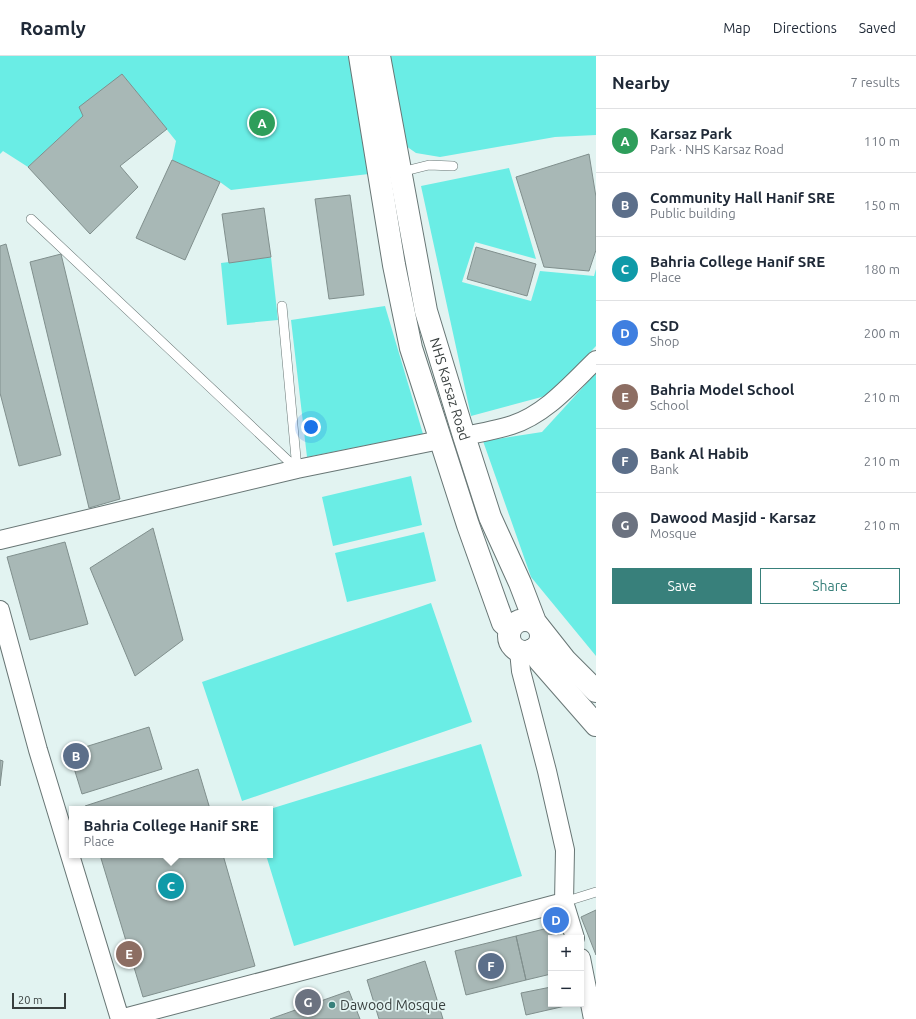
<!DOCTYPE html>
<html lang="en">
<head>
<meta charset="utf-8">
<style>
	:root { --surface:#fff; --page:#f6f6f7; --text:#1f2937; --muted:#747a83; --line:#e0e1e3; --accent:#38807b }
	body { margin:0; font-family:Ubuntu,sans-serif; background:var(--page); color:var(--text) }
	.controls { position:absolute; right:12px; bottom:12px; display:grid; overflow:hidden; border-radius:0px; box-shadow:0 2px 6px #0003 }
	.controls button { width:36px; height:36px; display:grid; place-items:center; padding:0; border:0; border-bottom:1px solid var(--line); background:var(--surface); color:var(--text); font:20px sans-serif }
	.scale { position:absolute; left:12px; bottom:10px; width:54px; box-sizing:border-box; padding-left:4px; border:2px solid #383f3e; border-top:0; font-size:11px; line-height:14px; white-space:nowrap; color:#383f3e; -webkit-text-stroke:3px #e2f3f1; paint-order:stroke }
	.you { position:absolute; left:311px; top:371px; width:14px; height:14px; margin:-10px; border:3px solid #fff; border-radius:50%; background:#1a73e8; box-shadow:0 0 0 6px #1a73e833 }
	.badge { display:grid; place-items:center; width:26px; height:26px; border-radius:50%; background:var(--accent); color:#fff; font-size:13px; font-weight:700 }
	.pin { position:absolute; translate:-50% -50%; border:2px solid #fff; box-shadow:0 1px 4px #0006 }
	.popup { position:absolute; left:69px; top:750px; width:204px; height:52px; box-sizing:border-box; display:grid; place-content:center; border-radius:0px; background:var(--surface); filter:drop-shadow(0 1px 3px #0005); font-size:13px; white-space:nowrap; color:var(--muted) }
	.popup b { font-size:15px; color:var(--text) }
	.popup::after { content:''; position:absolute; left:50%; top:100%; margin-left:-8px; border:8px solid transparent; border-top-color:var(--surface) }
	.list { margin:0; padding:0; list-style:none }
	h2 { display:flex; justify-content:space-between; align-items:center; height:52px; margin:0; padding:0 16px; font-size:17px }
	h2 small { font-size:13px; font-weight:400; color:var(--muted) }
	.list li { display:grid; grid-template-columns:26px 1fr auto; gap:12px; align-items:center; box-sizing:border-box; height:64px; padding:0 16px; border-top:1px solid var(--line) }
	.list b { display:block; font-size:15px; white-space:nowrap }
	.list p { margin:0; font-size:13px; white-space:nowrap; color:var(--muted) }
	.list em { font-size:13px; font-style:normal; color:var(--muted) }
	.actions { display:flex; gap:8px; padding:12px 16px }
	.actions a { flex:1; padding:9px 0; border:1px solid var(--accent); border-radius:0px; text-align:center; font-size:14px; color:var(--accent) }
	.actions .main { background:var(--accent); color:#fff }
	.map { position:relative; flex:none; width:596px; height:963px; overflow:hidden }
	header { display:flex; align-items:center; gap:24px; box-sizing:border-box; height:56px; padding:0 20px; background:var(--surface); border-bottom:1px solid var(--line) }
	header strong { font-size:19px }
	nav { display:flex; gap:22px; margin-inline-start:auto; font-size:14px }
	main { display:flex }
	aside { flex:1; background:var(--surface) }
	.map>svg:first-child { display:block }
</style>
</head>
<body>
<header>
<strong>Roamly</strong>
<nav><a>Map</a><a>Directions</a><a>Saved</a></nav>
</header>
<main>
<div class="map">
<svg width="596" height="963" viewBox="0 0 596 963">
	<rect width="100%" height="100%" fill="#e2f3f1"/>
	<!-- green -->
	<path fill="#6aede5" d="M 0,0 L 354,0 L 369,118 L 231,134 L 220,126 L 172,104 L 176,85 L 122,18 L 83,60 L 28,111 L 3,95 L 0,98 Z
		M 384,0 L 596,0 L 596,79 L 555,81 L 440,101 L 416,97 L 396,83 Z
		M 509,112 L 536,203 L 475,186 L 462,226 L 531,245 L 540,215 L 594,220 L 596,213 L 596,290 L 549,339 L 471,360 L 421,130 Z
		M 271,201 L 278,264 L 227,269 L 221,207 Z
		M 385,250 L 423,378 L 307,401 L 291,264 Z
		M 596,317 L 596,600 L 531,521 L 483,385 L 542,376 Z
		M 411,420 L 422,469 L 333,490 L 322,441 Z
		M 424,476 L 436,525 L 347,546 L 335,497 Z
		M 431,547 L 472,666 L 242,745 L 202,626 Z
		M 481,688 L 522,820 L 294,890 L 266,799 L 270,799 L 270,753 Z"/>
	<!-- building -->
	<path fill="#a8b8b6" stroke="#808f8d" d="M 122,18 L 167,73 L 120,110 L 138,131 L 90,178 L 28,111 L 83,60 L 79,51 Z
		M 589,98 L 596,141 L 596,194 L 589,215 L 544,211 L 516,121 Z
		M 172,104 L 220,126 L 185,204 L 136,182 Z
		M 350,139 L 364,239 L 329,243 L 315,143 Z
		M 264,152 L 271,201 L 229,207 L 222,158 Z
		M 6,188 L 61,399 L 19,410 L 0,337 L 0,190 Z
		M 476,191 L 536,208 L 527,240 L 467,223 Z
		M 61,198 L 120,443 L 89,452 L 30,206 Z
		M 153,472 L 183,584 L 135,620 L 90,512 Z
		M 65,486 L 88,568 L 30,584 L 7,501 Z
		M 149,671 L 162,713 L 82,738 L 69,696 Z
		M 0,704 L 3,705 L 0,730 Z
		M 198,713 L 210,753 L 86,753 L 85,750 Z
		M 100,799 L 223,799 L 255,910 L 143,941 Z
		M 596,854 L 596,899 L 581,861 Z
		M 556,870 L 559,882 L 551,882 L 551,918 L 526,924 L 516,880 Z
		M 516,880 L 526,924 L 466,939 L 455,895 Z
		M 425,905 L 443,963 L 379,963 L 367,924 Z
		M 551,931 L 551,948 L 574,948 L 526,959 L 521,937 Z
		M 349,935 L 360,963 L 270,963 Z"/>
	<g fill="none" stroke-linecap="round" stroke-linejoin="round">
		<!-- service casing -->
		<g stroke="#687675" stroke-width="10">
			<path id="service" d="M 401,116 L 429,109 L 453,110
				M 31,163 L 297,413
				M 282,250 L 297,413
				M 564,846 L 596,836"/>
		</g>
		<!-- minor casing -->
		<g stroke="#687675" stroke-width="20">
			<path id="minor" d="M 464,380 C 480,377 496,374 512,369 C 546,358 571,328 596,304
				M 0,484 L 297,413 L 440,384
				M 0,554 L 38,694 L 120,963
				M 519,595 L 521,615 L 547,715 L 565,794 L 564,846 L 575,882
				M 581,902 L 593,963
				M 120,963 L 564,846"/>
		</g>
		<!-- tertiary casing -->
		<g stroke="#687675" stroke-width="24">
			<g id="tertiary">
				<path d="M 360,0 L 394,209 L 411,292 L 468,469 L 503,567 L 510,573"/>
				<path id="s1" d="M 379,0 L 426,255 L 464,380 L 490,461 L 520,527 L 535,566 L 565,604 L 596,635"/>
				<circle cx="525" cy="580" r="16"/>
				<path d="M 532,594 L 540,605 L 596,669"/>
			</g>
		</g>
		<!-- service -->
		<use href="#service" stroke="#fff" stroke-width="9"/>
		<!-- minor -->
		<use href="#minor" stroke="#fff" stroke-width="18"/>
		<!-- tertiary -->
		<use href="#tertiary" stroke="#fff" stroke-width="22"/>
	</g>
	<!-- markers -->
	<circle fill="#38807b" stroke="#e2f3f1" stroke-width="1.5" cx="332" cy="949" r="4"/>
	<g text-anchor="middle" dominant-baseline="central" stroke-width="3.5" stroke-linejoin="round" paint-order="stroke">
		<!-- street labels -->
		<g font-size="14" fill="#383f3e" stroke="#e2f3f1">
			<text stroke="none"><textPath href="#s1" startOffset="341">NHS Karsaz Road</textPath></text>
		</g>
		<!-- poi labels -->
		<g font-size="14" fill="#383f3e" stroke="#e2f3f1" text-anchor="start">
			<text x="340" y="949">Dawood Mosque</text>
		</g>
	</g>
</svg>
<div class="controls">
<button>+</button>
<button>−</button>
</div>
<div class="scale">20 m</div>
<div class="you"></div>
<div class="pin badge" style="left:262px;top:67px;background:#2e9e5b">A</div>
<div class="pin badge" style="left:76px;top:700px;background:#5c6f8a">B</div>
<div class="pin badge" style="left:171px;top:830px;background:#0f9aa8">C</div>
<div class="popup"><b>Bahria College Hanif SRE</b>Place</div>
<div class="pin badge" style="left:556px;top:864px;background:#3f7fe0">D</div>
<div class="pin badge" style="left:129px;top:898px;background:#8d6e63">E</div>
<div class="pin badge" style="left:491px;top:910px;background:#5c6f8a">F</div>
<div class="pin badge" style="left:308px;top:946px;background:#6b7280">G</div>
</div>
<aside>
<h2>Nearby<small>7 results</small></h2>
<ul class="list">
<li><span class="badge" style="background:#2e9e5b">A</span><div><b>Karsaz Park</b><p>Park · NHS Karsaz Road</p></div><em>110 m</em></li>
<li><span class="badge" style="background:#5c6f8a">B</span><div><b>Community Hall Hanif SRE</b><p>Public building</p></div><em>150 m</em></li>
<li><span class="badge" style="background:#0f9aa8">C</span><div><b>Bahria College Hanif SRE</b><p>Place</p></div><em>180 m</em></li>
<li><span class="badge" style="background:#3f7fe0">D</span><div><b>CSD</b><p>Shop</p></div><em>200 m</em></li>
<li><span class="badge" style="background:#8d6e63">E</span><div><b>Bahria Model School</b><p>School</p></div><em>210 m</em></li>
<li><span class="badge" style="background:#5c6f8a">F</span><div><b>Bank Al Habib</b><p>Bank</p></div><em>210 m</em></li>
<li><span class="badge" style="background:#6b7280">G</span><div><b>Dawood Masjid - Karsaz</b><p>Mosque</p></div><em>210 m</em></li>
</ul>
<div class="actions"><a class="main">Save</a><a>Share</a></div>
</aside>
</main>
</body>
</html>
